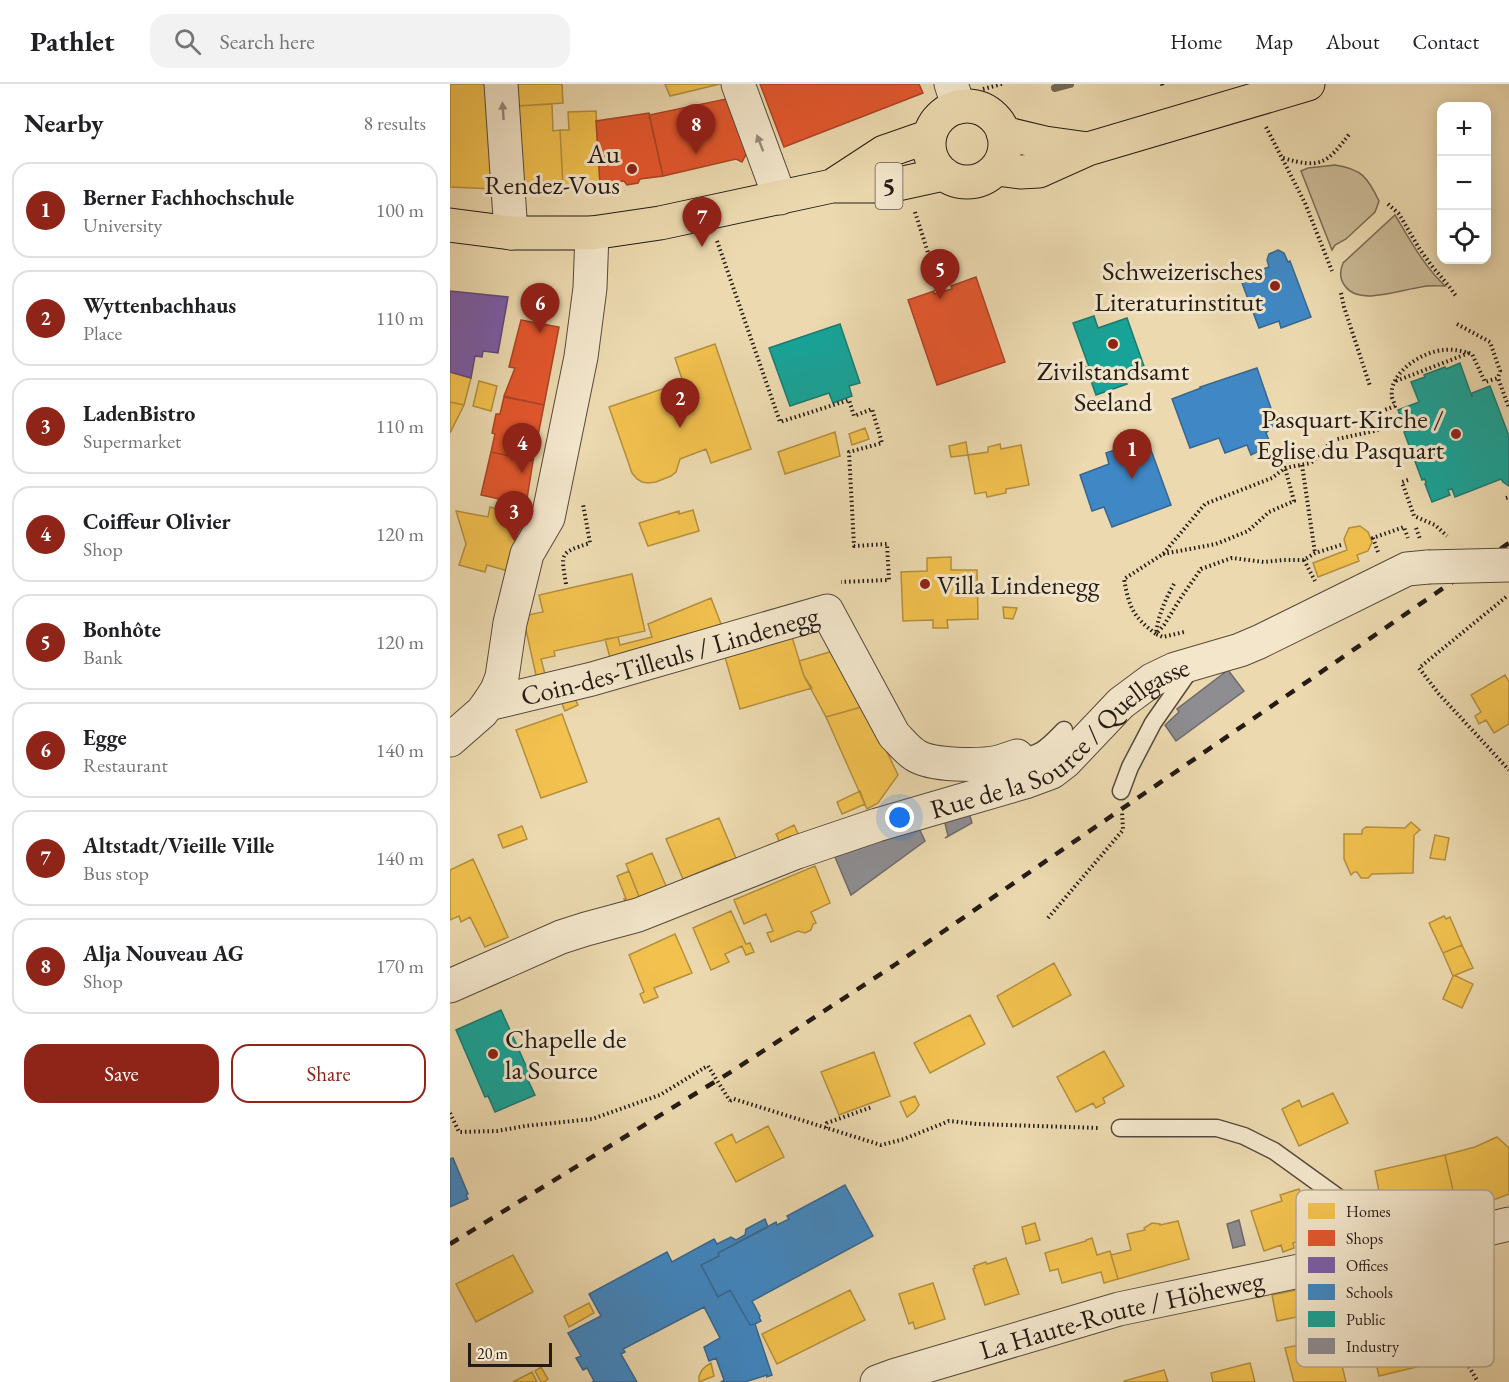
<!DOCTYPE html>
<html lang="en">
<head>
<meta charset="utf-8">
<style>
	:root { --surface:#fff; --page:#f2f2f2; --text:#202124; --muted:#757577; --line:#e0e0e0; --accent:#8f2418 }
	body { margin:0; font-family:"EB Garamond",serif; background:var(--page); color:var(--text) }
	.controls { position:absolute; right:18px; top:18px; display:grid; overflow:hidden; border-radius:12px; box-shadow:0 3px 15px #0003 }
	.controls button { width:54px; height:54px; display:grid; place-items:center; padding:0; border:0; border-bottom:2px solid var(--line); background:var(--surface); color:var(--text); font:30px sans-serif }
	.scale { position:absolute; left:18px; bottom:15px; width:84px; box-sizing:border-box; padding-left:6px; border:3px solid #251b15; border-top:0; font-size:16px; line-height:21px; white-space:nowrap; color:#251b15; -webkit-text-stroke:4px #f3e6cb; paint-order:stroke }
	.you { position:absolute; left:450px; top:734px; width:21px; height:21px; margin:-15px; border:4px solid #fff; border-radius:50%; background:#1a73e8; box-shadow:0 0 0 9px #1a73e833 }
	.badge { display:grid; place-items:center; width:39px; height:39px; border-radius:50%; background:var(--accent); color:#fff; font-size:20px; font-weight:700 }
	.pin { position:absolute; translate:-50% -50px; filter:drop-shadow(0 2px 3px #0008) }
	.pin::after { content:''; position:absolute; top:32px; width:21px; height:18px; background:inherit; clip-path:polygon(0 0,100% 0,50% 100%) }
	.list { margin:0; padding:0; list-style:none }
	h2 { display:flex; justify-content:space-between; align-items:center; height:78px; margin:0; padding:0 24px; font-size:26px }
	h2 small { font-size:20px; font-weight:400; color:var(--muted) }
	.list li { display:grid; grid-template-columns:39px 1fr auto; gap:18px; align-items:center; box-sizing:border-box; height:96px; margin:0 12px 12px; padding:0 12px; border:2px solid var(--line); border-radius:18px }
	.list b { display:block; font-size:22px; white-space:nowrap }
	.list p { margin:0; font-size:20px; white-space:nowrap; color:var(--muted) }
	.list em { font-size:20px; font-style:normal; color:var(--muted) }
	.actions { display:flex; gap:12px; padding:18px 24px }
	.actions a { flex:1; padding:14px 0; border:2px solid var(--accent); border-radius:18px; text-align:center; font-size:21px; color:var(--accent) }
	.actions .main { background:var(--accent); color:#fff }
	.icon { flex:none; width:33px; height:33px; fill:none; stroke:currentColor; stroke-width:2; stroke-linecap:round; stroke-linejoin:round }
	.map { position:relative; flex:none; width:1059px; height:1298px; overflow:hidden }
	header { display:flex; align-items:center; gap:36px; box-sizing:border-box; height:84px; padding:0 30px; background:var(--surface); border-bottom:2px solid var(--line) }
	header strong { font-size:28px }
	nav { display:flex; gap:33px; margin-inline-start:auto; font-size:21px }
	.search { width:420px; height:54px; background:var(--page); display:flex; align-items:center; gap:15px; box-sizing:border-box; padding:0 21px; border-radius:18px; color:var(--muted); font-size:22px }
	main { display:flex }
	aside { flex:1; background:var(--surface) }
	.map>svg:first-child { display:block }
</style>
</head>
<body>
<header>
<strong>Pathlet</strong>
<div class="search"><svg class="icon" aria-label="search" viewBox="0 0 24 24"><circle cx="10" cy="10" r="6"/><path d="M15 15l6 6"/></svg>Search here</div>
<nav><a>Home</a><a>Map</a><a>About</a><a>Contact</a></nav>
</header>
<main>
<aside>
<h2>Nearby<small>8 results</small></h2>
<ul class="list">
<li><span class="badge">1</span><div><b>Berner Fachhochschule</b><p>University</p></div><em>100 m</em></li>
<li><span class="badge">2</span><div><b>Wyttenbachhaus</b><p>Place</p></div><em>110 m</em></li>
<li><span class="badge">3</span><div><b>LadenBistro</b><p>Supermarket</p></div><em>110 m</em></li>
<li><span class="badge">4</span><div><b>Coiffeur Olivier</b><p>Shop</p></div><em>120 m</em></li>
<li><span class="badge">5</span><div><b>Bonhôte</b><p>Bank</p></div><em>120 m</em></li>
<li><span class="badge">6</span><div><b>Egge</b><p>Restaurant</p></div><em>140 m</em></li>
<li><span class="badge">7</span><div><b>Altstadt/Vieille Ville</b><p>Bus stop</p></div><em>140 m</em></li>
<li><span class="badge">8</span><div><b>Alja Nouveau AG</b><p>Shop</p></div><em>170 m</em></li>
</ul>
<div class="actions"><a class="main">Save</a><a>Share</a></div>
</aside>
<div class="map">
<svg width="1059" height="1298" viewBox="0 0 1059 1298">
	<rect width="100%" height="100%" fill="#ecd9af"/>
	<filter id="stains"><feTurbulence type="fractalNoise" baseFrequency=".00333" numOctaves="4"/><feColorMatrix values="0 0 0 0 .2 0 0 0 0 .09 0 0 0 0 .02 0 0 0 .5 -.17"/></filter>
	<radialGradient id="worn" r=".72"><stop offset=".6" stop-color="#630" stop-opacity="0"/><stop offset="1" stop-color="#630" stop-opacity=".3"/></radialGradient>
	<!-- green -->
	<path fill="#cab995" stroke="#786a55" stroke-width="1.5" d="M 885,81 C 912,85 918,94 929,117 L 925,128 L 896,155 L 885,161 L 882,166 L 851,87 L 858,84 Z
		M 945,131 C 960,156 974,182 995,202 C 987,202 979,201 971,203 C 950,206 909,222 895,202 C 889,194 890,187 893,179 Z"/>
	<!-- homes -->
	<path fill="#f2c14e" stroke="#b48f3d" stroke-width="1.5" d="M 0,0 L 39,0 L 44,105 L 0,103 Z
		M 65,0 L 112,0 L 113,19 L 67,22 Z
		M 215,0 L 270,0 L 220,12 Z
		M 102,20 L 103,47 L 110,46 L 113,102 L 72,105 L 67,22 Z
		M 146,27 L 150,100 L 113,102 L 110,46 L 119,46 L 118,28 Z
		M 265,260 L 301,365 L 261,379 L 256,365 L 230,375 L 226,388 L 221,392 L 206,398 L 198,399 L 192,398 L 187,395 L 182,389 L 159,323 L 233,298 L 225,274 Z
		M 0,288 L 21,294 L 14,321 L 0,318 Z
		M 29,297 L 47,302 L 41,327 L 23,322 Z
		M 0,318 L 14,321 L 0,349 Z
		M 415,344 L 419,355 L 402,361 L 399,350 Z
		M 385,348 L 390,372 L 335,390 L 328,368 Z
		M 516,358 L 518,371 L 501,373 L 499,362 Z
		M 550,360 L 551,365 L 571,361 L 579,401 L 556,405 L 556,409 L 537,413 L 536,408 L 525,410 L 518,371 L 538,368 L 538,363 Z
		M 40,423 L 50,426 L 48,435 L 69,441 L 58,487 L 37,481 L 35,488 L 9,481 L 16,460 L 6,427 L 38,433 Z
		M 243,426 L 249,447 L 198,462 L 189,439 L 229,427 L 229,430 Z
		M 910,442 L 918,448 L 922,458 L 918,467 L 907,471 L 909,477 L 868,493 L 863,479 L 897,466 L 894,455 L 899,444 Z
		M 501,473 L 501,486 L 527,486 L 528,535 L 497,536 L 498,544 L 483,544 L 483,536 L 453,537 L 451,488 L 477,487 L 477,474 Z
		M 182,490 L 195,547 L 104,567 L 105,572 L 91,575 L 96,594 L 87,596 L 73,532 L 93,528 L 89,511 Z
		M 261,514 L 271,540 L 162,581 L 155,555 L 168,553 L 170,561 L 202,553 L 198,540 Z
		M 553,523 L 567,524 L 563,535 L 554,534 Z
		M 342,553 L 354,592 L 362,604 L 290,625 L 275,573 Z
		M 383,567 L 415,622 L 376,633 L 354,592 L 349,577 Z
		M 1055,591 L 1059,598 L 1059,640 L 1044,649 L 1036,636 L 1029,640 L 1025,632 L 1031,628 L 1021,611 Z
		M 122,609 L 128,621 L 115,627 L 110,615 Z
		M 415,622 L 448,691 L 428,719 L 417,725 L 376,633 Z
		M 112,630 L 137,698 L 91,714 L 66,646 Z
		M 410,707 L 415,720 L 392,730 L 387,718 Z
		M 269,734 L 288,779 L 279,783 L 276,777 L 233,795 L 216,755 Z
		M 961,738 L 970,746 L 964,751 L 963,789 L 922,790 L 918,794 L 911,794 L 907,788 L 904,788 L 901,791 L 894,775 L 894,750 L 912,750 L 912,746 L 916,743 L 955,744 Z
		M 344,741 L 351,756 L 333,765 L 326,750 Z
		M 72,742 L 77,755 L 53,764 L 48,751 Z
		M 985,751 L 999,754 L 995,776 L 980,774 Z
		M 202,769 L 219,809 L 192,820 L 176,780 Z
		M 23,775 L 58,853 L 35,863 L 20,833 L 11,838 L 9,832 L 0,836 L 0,786 Z
		M 365,782 L 380,819 L 361,828 L 366,839 L 363,840 L 361,846 L 355,849 L 348,847 L 321,858 L 317,849 L 323,847 L 316,830 L 294,840 L 284,816 Z
		M 179,787 L 192,820 L 178,825 L 174,815 L 176,815 L 167,792 Z
		M 281,827 L 296,860 L 300,859 L 304,868 L 296,871 L 292,862 L 275,870 L 279,878 L 261,886 L 243,844 Z
		M 994,832 L 996,835 L 1000,833 L 1012,861 L 993,869 L 979,839 Z
		M 225,850 L 242,889 L 204,904 L 208,913 L 194,919 L 190,910 L 194,908 L 179,871 Z
		M 1012,861 L 1023,884 L 1003,892 L 993,869 Z
		M 604,879 L 621,911 L 563,943 L 547,912 Z
		M 1003,892 L 1006,892 L 1023,900 L 1012,924 L 993,915 Z
		M 520,931 L 535,960 L 480,989 L 464,959 Z
		M 654,967 L 674,1002 L 653,1014 L 655,1019 L 646,1024 L 643,1019 L 626,1028 L 607,993 Z
		M 424,968 L 440,1012 L 389,1031 L 371,988 Z
		M 883,1009 L 898,1039 L 849,1062 L 832,1025 L 849,1016 L 852,1023 Z
		M 465,1012 L 469,1021 L 465,1027 L 457,1033 L 450,1018 Z
		M 318,1042 L 334,1073 L 286,1098 L 265,1059 L 282,1050 L 286,1059 Z
		M 1047,1053 L 1059,1064 L 1059,1110 L 1046,1115 L 1007,1124 L 995,1071 L 1025,1063 Z
		M 995,1071 L 1007,1124 L 941,1139 L 934,1122 L 932,1123 L 925,1087 Z
		M 849,1105 L 864,1151 L 843,1159 L 844,1164 L 833,1168 L 831,1161 L 814,1167 L 801,1127 L 832,1117 L 830,1111 Z
		M 728,1137 L 739,1175 L 668,1195 L 661,1171 L 681,1166 L 677,1150 L 695,1146 L 694,1144 L 702,1139 L 710,1140 L 710,1141 Z
		M 585,1139 L 590,1156 L 576,1160 L 572,1143 Z
		M 642,1154 L 647,1171 L 660,1167 L 668,1195 L 654,1199 L 651,1188 L 612,1199 L 608,1185 L 600,1187 L 595,1169 L 636,1157 L 636,1156 Z
		M 63,1171 L 83,1208 L 26,1238 L 6,1200 Z
		M 556,1174 L 569,1210 L 535,1221 L 523,1185 L 525,1184 L 524,1182 L 536,1178 L 537,1180 Z
		M 884,1198 L 890,1224 L 827,1237 L 822,1211 Z
		M 483,1199 L 495,1235 L 465,1245 L 463,1238 L 459,1240 L 449,1210 Z
		M 400,1206 L 415,1236 L 327,1280 L 312,1250 Z
		M 139,1219 L 144,1229 L 119,1243 L 114,1232 Z
		M 966,1224 L 969,1236 L 972,1235 L 983,1279 L 929,1292 L 917,1241 L 945,1234 L 944,1229 Z
		M 884,1249 L 896,1298 L 844,1298 L 835,1264 L 867,1257 L 865,1253 Z
		M 261,1279 L 264,1292 L 249,1298 L 249,1292 L 252,1286 L 256,1282 Z
		M 800,1279 L 805,1298 L 763,1298 L 761,1289 Z
		M 91,1283 L 98,1295 L 94,1298 L 91,1298 L 85,1287 Z
		M 714,1286 L 718,1298 L 674,1298 L 674,1297 Z
		M 82,1288 L 87,1298 L 63,1298 Z"/>
	<!-- shops -->
	<path fill="#e4572e" stroke="#ab4526" stroke-width="1.5" d="M 310,0 L 469,0 L 473,9 L 334,63 Z
		M 276,15 L 293,59 L 300,63 L 292,78 L 286,75 L 213,92 L 199,31 Z
		M 199,29 L 213,92 L 190,95 L 188,99 L 177,101 L 174,97 L 150,100 L 146,37 Z
		M 526,193 L 555,278 L 487,301 L 458,216 L 484,207 L 484,210 L 502,205 L 501,202 Z
		M 71,236 L 109,243 L 94,321 L 54,312 L 65,284 L 59,283 Z
		M 54,313 L 94,321 L 83,377 L 41,368 L 45,350 L 42,349 L 46,330 L 50,330 Z
		M 41,368 L 83,377 L 76,421 L 31,411 Z"/>
	<!-- offices -->
	<path fill="#7b5ea7" stroke="#614a7b" stroke-width="1.5" d="M 0,207 L 58,213 L 48,269 L 33,267 L 32,273 L 25,272 L 21,294 L 0,288 Z"/>
	<!-- schools -->
	<path fill="#3f88c5" stroke="#376790" stroke-width="1.5" d="M 828,166 L 834,169 L 838,178 L 840,177 L 861,233 L 831,244 L 829,237 L 809,244 L 792,199 L 795,191 L 819,183 L 817,176 L 819,170 Z
		M 807,284 L 826,339 L 816,349 L 821,361 L 801,371 L 797,361 L 775,369 L 769,354 L 740,364 L 722,315 L 751,304 L 750,303 Z
		M 697,355 L 721,421 L 662,443 L 654,423 L 642,427 L 630,391 L 659,380 L 656,369 Z
		M 3,1074 L 18,1110 L 16,1111 L 18,1115 L 0,1123 L 0,1075 Z
		M 395,1101 L 423,1152 L 302,1217 L 310,1232 L 309,1233 L 311,1237 L 305,1240 L 300,1241 L 280,1206 L 268,1213 L 251,1181 L 269,1172 L 268,1169 L 326,1138 L 327,1141 L 339,1135 L 337,1132 Z
		M 315,1135 L 318,1143 L 268,1169 L 269,1172 L 251,1181 L 268,1213 L 280,1206 L 300,1241 L 305,1240 L 322,1291 L 317,1293 L 317,1291 L 295,1298 L 271,1298 L 274,1296 L 266,1274 L 259,1277 L 254,1263 L 270,1254 L 254,1223 L 173,1265 L 175,1268 L 171,1270 L 187,1298 L 142,1298 L 144,1297 L 137,1284 L 133,1286 L 126,1274 L 131,1272 L 118,1249 L 151,1232 L 139,1210 L 217,1168 L 222,1178 L 264,1155 L 267,1160 L 281,1153 L 286,1156 L 295,1151 L 296,1145 Z"/>
	<!-- public -->
	<path fill="#17a398" stroke="#1b7a71" stroke-width="1.5" d="M 644,232 L 648,244 L 677,234 L 695,285 L 674,293 L 677,300 L 646,311 L 636,283 L 639,283 L 623,239 Z
		M 390,240 L 410,299 L 399,302 L 402,312 L 383,319 L 379,309 L 340,322 L 319,264 Z
		M 1010,279 L 1022,313 L 1022,309 L 1040,302 L 1059,352 L 1059,402 L 1053,398 L 1051,395 L 1005,413 L 1002,405 L 998,406 L 1000,411 L 982,418 L 975,400 L 976,399 L 975,395 L 972,396 L 954,348 L 956,347 L 948,326 L 969,318 L 961,298 L 975,293 L 974,291 L 995,283 L 996,285 Z
		M 51,926 L 81,993 L 77,994 L 85,1011 L 45,1028 L 38,1012 L 35,1013 L 6,946 Z"/>
	<!-- industry -->
	<path fill="#8d8d92" stroke="#6e6b6c" stroke-width="1.5" d="M 778,586 L 794,607 L 726,657 L 715,641 L 729,628 L 727,625 Z
		M 519,729 L 522,739 L 495,754 L 498,752 L 494,735 Z
		M 468,742 L 475,757 L 401,811 L 385,773 L 444,748 Z
		M 789,1136 L 795,1161 L 783,1164 L 777,1140 Z"/>
	<g fill="none" stroke-linecap="round" stroke-linejoin="round">
		<!-- stream -->
		<path stroke="#746652" stroke-width="8" d="M 605,4 L 620,0"/>
		<!-- lane casing -->
		<g stroke="#574a3c" stroke-width="19">
			<path id="lane" d="M 567,672 L 566,672 C 590,673 598,662 614,646
				M 671,707 L 680,683 L 703,639 L 742,583
				M 670,1044 L 767,1044 L 794,1052 L 824,1067 L 903,1124 L 917,1139 L 935,1169"/>
		</g>
		<!-- street casing -->
		<g stroke="#574a3c" stroke-width="35">
			<g id="street">
				<path d="M 51,0 L 61,149"/>
				<path d="M 288,0 L 330,114"/>
				<path d="M 501,0 L 509,23"/>
				<path id="s1" d="M 38,620 L 142,595 L 377,527 L 444,651 C 451,658 457,666 465,671 C 481,682 530,682 549,678 C 555,676 561,674 567,672"/>
				<path d="M 0,656 L 32,628 L 38,620 L 47,606 L 52,593 L 60,539 L 77,470 L 98,434 L 131,273 L 140,204 L 142,149"/>
				<path id="s2" d="M 0,902 L 111,853 L 136,845 L 188,831 L 347,768 L 427,741 L 575,698 L 602,688 L 615,678 L 671,619 L 702,596 L 725,585 L 790,566 L 809,558 L 957,485 L 978,483"/>
				<path id="s3" d="M 427,1298 L 446,1291 L 669,1225 L 935,1169 L 1059,1140"/>
			</g>
		</g>
		<!-- primary casing -->
		<g stroke="#251b15" stroke-width="35">
			<path id="primary" d="M479 60a38 38 0 1 1 76 0a38 38 0 1 1-76 0Z
				M 553,49 L 595,59 L 638,65
				M 546,85 L 570,88 L 589,87 L 638,65 L 858,0
				M 382,102 L 434,68 L 480,52
				M 0,141 L 61,149 L 142,149 L 210,139 L 382,102 L 439,102 L 494,90"/>
		</g>
		<!-- path -->
		<path stroke="#251b15" stroke-width="4" stroke-dasharray="1.5 3" stroke-linecap="butt" d="M 712,0 L 713,4
			M 533,5 L 552,0
			M 816,43 L 855,119 L 882,187
			M 833,74 C 870,85 877,80 900,49
			M 938,120 L 949,130 L 969,164 L 981,181 L 998,201 L 1006,212
			M 465,128 L 481,178
			M 267,157 L 330,338 L 399,316 L 404,332 L 422,325 L 432,359 L 399,368 L 404,462 L 437,460 L 439,496 L 391,498
			M 891,209 L 894,223 L 920,302
			M 1007,240 L 1040,258 L 1050,287 L 1048,294
			M 946,297 L 1019,269
			M 927,329 L 945,322 C 945,321 942,314 942,313 C 938,289 973,267 994,266 C 1003,265 1013,267 1022,270 L 1035,298 L 1048,294 L 1059,324
			M 852,381 L 865,469
			M 958,396 L 952,398 L 964,432 L 985,441 L 997,452
			M 1056,414 L 1059,413
			M 966,444 L 970,455
			M 891,461 L 865,469 L 854,476 L 833,476 L 814,478 L 782,474 L 751,485 L 732,512 L 714,541 L 706,550 C 683,533 679,523 674,495 L 713,470 L 755,420 L 822,394 L 835,384 L 861,379 L 883,356 L 924,347 L 936,343
			M 928,468 L 923,454 L 954,443 L 958,454
			M 713,470 L 766,460 L 798,447 L 819,428 L 844,417 L 835,384
			M 854,476 L 865,497
			M 116,500 C 111,469 109,469 140,459 L 133,420
			M 724,500 C 715,516 708,532 706,550 L 713,553 L 734,548
			M 1056,513 L 969,584 L 989,610 L 1059,686
			M 598,834 L 673,746 L 672,727
			M 280,1017 L 284,1015 L 431,1061 L 454,1055 L 499,1037 L 527,1040 L 649,1044
			M 0,1029 L 9,1048 L 47,1047 L 75,1042 L 142,1035 L 210,1011 L 254,984
			M 376,1044 L 377,1039 L 422,1023
			M 948,1196 L 990,1238 L 1001,1252 L 1028,1298"/>
		<!-- lane -->
		<use href="#lane" stroke="#f3e6cb" stroke-width="16"/>
		<!-- street -->
		<use href="#street" stroke="#f3e6cb" stroke-width="33"/>
		<!-- primary -->
		<use href="#primary" stroke="#ecd9af" stroke-width="33"/>
		<!-- rail -->
		<path stroke="#251b15" stroke-width="4.5" stroke-dasharray="10 10" stroke-linecap="butt" d="M 0,1160 L 284,986 L 443,882 L 1059,459"/>
		<!-- street-bridge casing -->
		<g stroke="#574a3c" stroke-width="35" stroke-linecap="butt">
			<path id="street-bridge" d="M 978,483 L 1059,481"/>
		</g>
		<!-- path-bridge -->
		<path stroke="#251b15" stroke-width="4" stroke-dasharray="1.5 3" stroke-linecap="butt" d="M 254,984 L 258,982 L 280,1017"/>
		<!-- street-bridge -->
		<use href="#street-bridge" stroke="#f3e6cb" stroke-width="33"/>
	</g>
	<!-- one-way arrows -->
	<defs><path id="oneway-solid" d="M-6-.8H1V-3.2L6.5 0L1 3.2V.8H-6Z" transform="scale(1.5)"/></defs>
	<g fill="#968b79">
		<use href="#oneway-solid" transform="translate(53 27) rotate(-94)"/>
		<use href="#oneway-solid" transform="translate(310 59) rotate(-111)"/>
	</g>
	<!-- markers -->
	<g fill="#8f2418" stroke="#f3e6cb" stroke-width="2">
		<circle cx="182" cy="85" r="6"/>
		<circle cx="825" cy="202" r="6"/>
		<circle cx="663" cy="260" r="6"/>
		<circle cx="1006" cy="350" r="6"/>
		<circle cx="475" cy="500" r="6"/>
		<circle cx="43" cy="970" r="6"/>
	</g>
	<g text-anchor="middle" dominant-baseline="central" stroke-width="6" stroke-linejoin="round" paint-order="stroke">
		<!-- shield labels -->
		<rect fill="#f3e6cb" stroke="#63584c" stroke-width="1.5" x="425.5" y="79" width="27" height="46" rx="4.5"/>
		<g font-size="26" font-weight="bold" fill="#251b15">
			<text x="439" y="102">5</text>
		</g>
		<!-- poi labels -->
		<g font-size="27" fill="#251b15" stroke="#f3e6cb" text-anchor="end">
			<text x="170" y="69">Au<tspan x="170" dy="31">Rendez-Vous</tspan></text>
			<text x="813" y="186">Schweizerisches<tspan x="813" dy="31">Literaturinstitut</tspan></text>
			<text x="663" y="286" text-anchor="middle">Zivilstandsamt<tspan x="663" dy="31">Seeland</tspan></text>
			<text x="994" y="334">Pasquart-Kirche /<tspan x="994" dy="31">Eglise du Pasquart</tspan></text>
			<text x="487" y="500" text-anchor="start">Villa Lindenegg</text>
			<text x="55" y="954" text-anchor="start">Chapelle de<tspan x="55" dy="31">la Source</tspan></text>
		</g>
		<!-- street labels -->
		<g font-size="27" fill="#251b15" stroke="#f3e6cb">
			<text stroke="none"><textPath href="#s1" startOffset="188">Coin-des-Tilleuls / Lindenegg</textPath></text>
			<text stroke="none"><textPath href="#s2" startOffset="664">Rue de la Source / Quellgasse</textPath></text>
			<text stroke="none"><textPath href="#s3" startOffset="254">La Haute-Route / Höheweg</textPath></text>
		</g>
	</g>
	<!-- legend -->
	<rect x="846" y="1106" width="198" height="177" rx="9" fill="#f3e6cb" stroke="#b5a994" stroke-width="1.5"/>
	<rect x="858" y="1119" width="27" height="16" fill="#f2c14e"/>
	<rect x="858" y="1146" width="27" height="16" fill="#e4572e"/>
	<rect x="858" y="1173" width="27" height="16" fill="#7b5ea7"/>
	<rect x="858" y="1200" width="27" height="16" fill="#3f88c5"/>
	<rect x="858" y="1227" width="27" height="16" fill="#17a398"/>
	<rect x="858" y="1254" width="27" height="16" fill="#8d8d92"/>
	<g font-size="16" fill="#251b15">
		<text x="896" y="1133">Homes</text>
		<text x="896" y="1160">Shops</text>
		<text x="896" y="1187">Offices</text>
		<text x="896" y="1214">Schools</text>
		<text x="896" y="1241">Public</text>
		<text x="896" y="1268">Industry</text>
	</g>
	<rect width="100%" height="100%" filter="url(#stains)"/>
	<rect width="100%" height="100%" fill="url(#worn)"/>
</svg>
<div class="controls">
<button>+</button>
<button>−</button>
<button><svg class="icon" aria-label="locate" viewBox="0 0 24 24"><circle cx="12" cy="12" r="6"/><path d="M12 2v4M12 18v4M2 12h4M18 12h4"/></svg></button>
</div>
<div class="scale">20 m</div>
<div class="you"></div>
<div class="pin badge" style="left:682px;top:395px">1</div>
<div class="pin badge" style="left:230px;top:344px">2</div>
<div class="pin badge" style="left:64px;top:457px">3</div>
<div class="pin badge" style="left:72px;top:389px">4</div>
<div class="pin badge" style="left:490px;top:215px">5</div>
<div class="pin badge" style="left:90px;top:249px">6</div>
<div class="pin badge" style="left:252px;top:163px">7</div>
<div class="pin badge" style="left:246px;top:70px">8</div>
</div>
</main>
</body>
</html>
